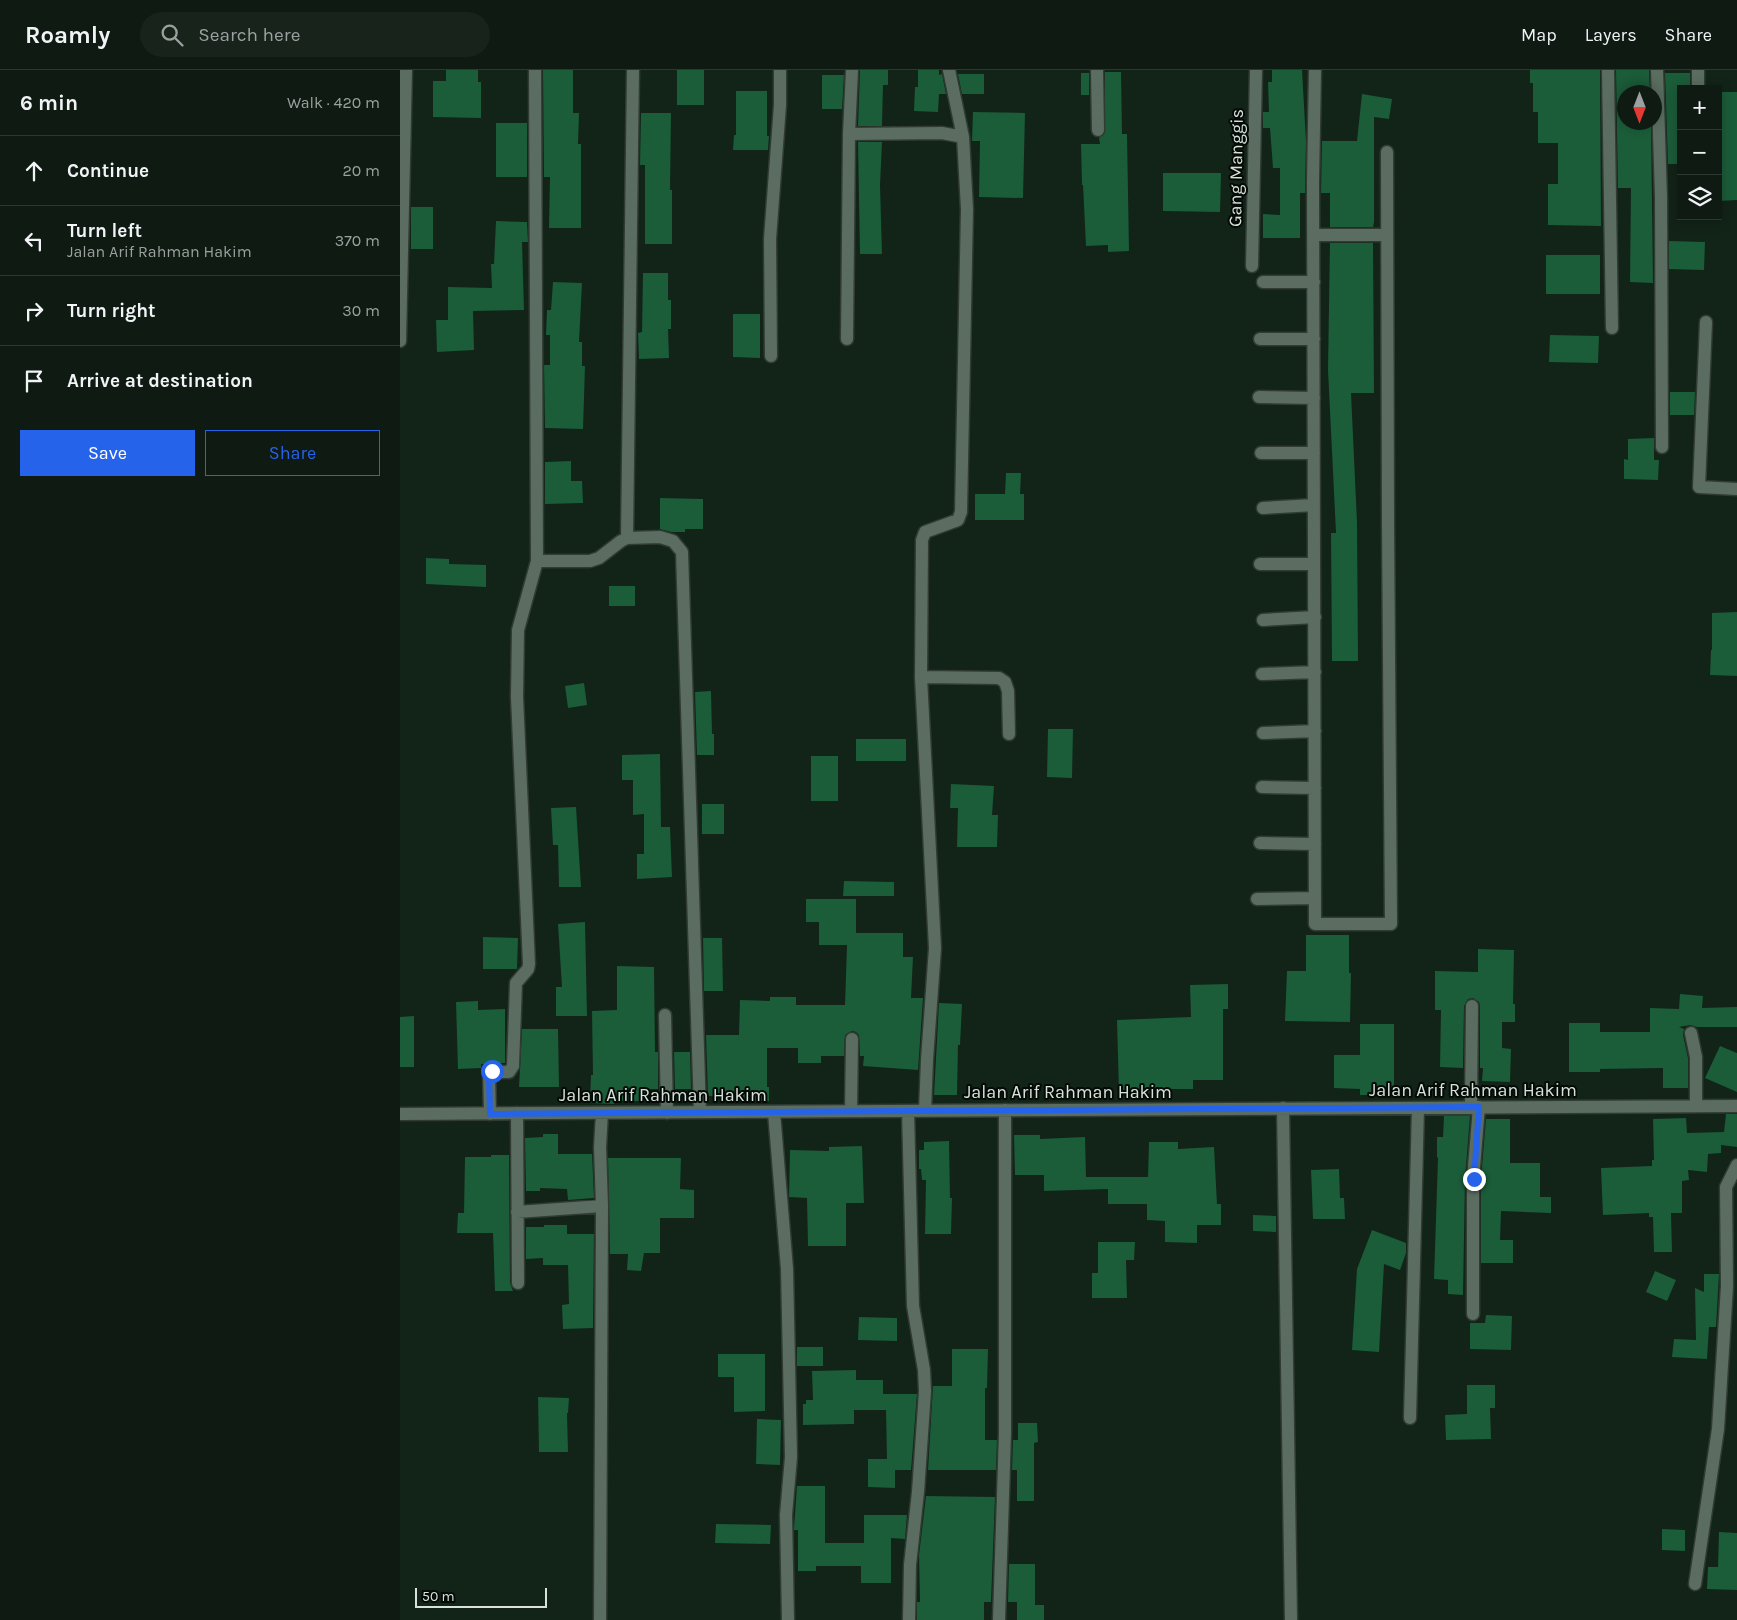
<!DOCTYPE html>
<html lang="en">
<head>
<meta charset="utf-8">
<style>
	:root { --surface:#0e1a12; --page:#17231b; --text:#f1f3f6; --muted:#9ba19f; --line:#2e3832; --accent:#2563eb }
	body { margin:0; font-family:Karla,sans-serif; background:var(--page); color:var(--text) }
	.controls { position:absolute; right:15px; top:15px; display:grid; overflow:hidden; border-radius:0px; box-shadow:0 2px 12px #0003 }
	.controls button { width:45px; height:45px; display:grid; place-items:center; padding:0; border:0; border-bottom:1px solid var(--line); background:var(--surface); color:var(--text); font:25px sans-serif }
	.compass { position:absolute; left:1217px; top:15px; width:45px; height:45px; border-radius:50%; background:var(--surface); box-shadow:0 2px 12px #0003; rotate:180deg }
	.scale { position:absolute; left:15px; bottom:12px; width:132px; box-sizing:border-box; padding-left:5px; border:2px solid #d7e2da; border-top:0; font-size:14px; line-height:18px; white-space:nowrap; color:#d7e2da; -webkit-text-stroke:4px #040a06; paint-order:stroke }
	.stop { position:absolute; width:15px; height:15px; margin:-11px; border:4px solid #2563eb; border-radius:50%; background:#fff }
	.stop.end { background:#2563eb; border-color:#fff; box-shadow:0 1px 5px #0008 }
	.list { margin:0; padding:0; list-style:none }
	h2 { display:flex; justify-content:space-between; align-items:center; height:65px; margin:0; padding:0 20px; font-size:21px }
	h2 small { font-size:16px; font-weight:400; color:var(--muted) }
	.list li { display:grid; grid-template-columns:32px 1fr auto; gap:15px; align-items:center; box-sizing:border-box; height:70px; padding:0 20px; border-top:1px solid var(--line) }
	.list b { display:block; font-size:19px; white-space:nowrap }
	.list p { margin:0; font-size:16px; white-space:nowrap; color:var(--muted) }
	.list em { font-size:16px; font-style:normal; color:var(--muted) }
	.actions { display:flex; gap:10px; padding:15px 20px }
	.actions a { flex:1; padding:11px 0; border:1px solid var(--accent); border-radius:0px; text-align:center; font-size:18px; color:var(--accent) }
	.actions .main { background:var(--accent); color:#fff }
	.icon { flex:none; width:28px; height:28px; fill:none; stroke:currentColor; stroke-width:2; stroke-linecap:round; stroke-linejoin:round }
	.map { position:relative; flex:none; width:1337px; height:1550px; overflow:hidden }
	header { display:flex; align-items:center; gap:30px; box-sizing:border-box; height:70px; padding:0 25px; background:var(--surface); border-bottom:1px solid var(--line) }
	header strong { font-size:24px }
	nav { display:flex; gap:28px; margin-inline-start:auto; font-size:18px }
	.search { width:350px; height:45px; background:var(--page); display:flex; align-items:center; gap:12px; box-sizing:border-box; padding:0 18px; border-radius:28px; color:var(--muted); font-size:19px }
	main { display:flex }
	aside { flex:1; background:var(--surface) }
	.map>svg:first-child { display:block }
</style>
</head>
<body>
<header>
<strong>Roamly</strong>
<div class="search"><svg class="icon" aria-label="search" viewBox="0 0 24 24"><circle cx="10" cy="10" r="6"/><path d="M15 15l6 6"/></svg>Search here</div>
<nav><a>Map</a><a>Layers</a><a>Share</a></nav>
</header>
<main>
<aside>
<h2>6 min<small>Walk · 420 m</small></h2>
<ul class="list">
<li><svg class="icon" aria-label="ahead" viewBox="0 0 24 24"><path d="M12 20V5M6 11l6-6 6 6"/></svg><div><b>Continue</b></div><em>20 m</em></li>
<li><svg class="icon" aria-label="left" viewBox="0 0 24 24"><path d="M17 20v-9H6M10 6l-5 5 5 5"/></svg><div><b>Turn left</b><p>Jalan Arif Rahman Hakim</p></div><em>370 m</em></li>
<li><svg class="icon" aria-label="right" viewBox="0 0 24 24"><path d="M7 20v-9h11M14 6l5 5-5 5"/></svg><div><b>Turn right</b></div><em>30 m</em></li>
<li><svg class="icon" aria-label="arrive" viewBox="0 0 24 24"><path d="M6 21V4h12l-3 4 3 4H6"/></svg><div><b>Arrive at destination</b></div></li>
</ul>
<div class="actions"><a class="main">Save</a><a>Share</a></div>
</aside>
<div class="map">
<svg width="1337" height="1550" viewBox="0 0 1337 1550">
	<rect width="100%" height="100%" fill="#122318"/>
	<!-- building -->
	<path fill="#1b5c39" d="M 46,0 L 78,0 L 78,12 L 81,12 L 81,48 L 33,47 L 33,11 L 46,11 Z
		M 143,0 L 173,0 L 173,43 L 179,43 L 178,74 L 181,74 L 181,158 L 149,158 L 150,107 L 144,107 Z
		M 277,0 L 304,0 L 304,35 L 277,35 Z
		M 460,0 L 488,0 L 488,15 L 483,15 L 482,56 L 458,56 Z
		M 518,0 L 539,0 L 539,5 L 542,4 L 546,24 L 539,24 L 538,42 L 514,41 L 515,17 L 518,17 Z
		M 872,0 L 902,0 L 906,71 L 905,123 L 900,123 L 900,168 L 863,168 L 863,144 L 880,145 L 880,98 L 873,98 L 870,58 L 863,58 L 863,42 L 869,42 L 868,12 L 872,12 Z
		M 1130,0 L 1200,0 L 1201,156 L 1148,155 L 1148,114 L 1158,114 L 1158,73 L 1138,73 L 1138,42 L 1133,42 L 1133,13 L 1130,13 Z
		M 1216,0 L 1249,0 L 1250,22 L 1224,22 L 1224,53 L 1251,53 L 1253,213 L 1230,212 L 1231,118 L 1218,118 Z
		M 705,2 L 721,2 L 722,64 L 727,64 L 729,181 L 708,182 L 708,175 L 686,176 L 683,115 L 682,115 L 681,74 L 700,74 L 699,68 L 705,63 Z
		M 681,3 L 689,3 L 689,25 L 681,25 Z
		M 1265,3 L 1290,3 L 1290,19 L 1281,19 L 1281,94 L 1268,94 Z
		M 558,4 L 584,4 L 584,24 L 562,24 Z
		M 422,5 L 444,5 L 442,39 L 422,39 Z
		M 336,21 L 367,21 L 367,66 L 369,66 L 368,80 L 333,80 L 334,65 L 336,65 Z
		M 1318,22 L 1337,22 L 1337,130 L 1318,131 Z
		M 962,24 L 992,29 L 989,49 L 974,47 L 974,152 L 973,157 L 930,157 L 930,123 L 921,123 L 922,71 L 957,71 Z
		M 573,42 L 625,43 L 623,128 L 579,127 L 580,71 L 572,71 Z
		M 241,43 L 271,43 L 270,120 L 272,120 L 272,174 L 245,174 L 245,95 L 240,95 Z
		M 96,53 L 127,53 L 127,107 L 96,107 Z
		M 458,72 L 482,72 L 480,115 L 482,184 L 460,184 Z
		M 763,103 L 821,103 L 820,142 L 763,141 Z
		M 11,137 L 33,137 L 33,179 L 11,179 Z
		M 96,151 L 127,152 L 128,172 L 122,172 L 124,240 L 73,241 L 74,280 L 37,282 L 36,250 L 48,250 L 48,217 L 92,218 L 91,194 L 94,194 Z
		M 1269,171 L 1305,172 L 1304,200 L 1269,199 Z
		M 930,173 L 973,173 L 974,323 L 951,323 L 957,452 L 958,591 L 932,591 L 931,463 L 936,463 L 928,300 Z
		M 1146,185 L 1200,185 L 1200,224 L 1146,224 Z
		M 243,203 L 268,203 L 268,230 L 271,230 L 271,259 L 268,259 L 269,288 L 239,289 L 238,263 L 242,262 Z
		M 153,212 L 182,213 L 179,272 L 182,272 L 182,296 L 185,296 L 183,359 L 145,358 L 144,295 L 150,295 L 150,265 L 146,265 L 147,240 L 151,240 Z
		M 333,244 L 360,244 L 360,288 L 333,287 Z
		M 1150,265 L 1199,266 L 1198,293 L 1149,292 Z
		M 1270,322 L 1295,322 L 1294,345 L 1270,345 Z
		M 1254,368 L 1254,390 L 1259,390 L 1258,410 L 1224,409 L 1224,389 L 1228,390 L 1228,369 Z
		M 171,391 L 171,411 L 182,411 L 183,433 L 145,434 L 145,392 Z
		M 606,403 L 621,403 L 620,424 L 624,424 L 624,450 L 575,450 L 575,424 L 605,424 Z
		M 260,428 L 303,429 L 303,459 L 285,459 L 285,462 L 272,462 L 260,459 Z
		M 26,488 L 49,489 L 49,494 L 86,495 L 86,517 L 26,514 Z
		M 209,516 L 235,516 L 235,536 L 209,536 Z
		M 1337,542 L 1337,606 L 1310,605 L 1311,580 L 1312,580 L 1312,543 Z
		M 184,613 L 187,635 L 168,638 L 165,616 Z
		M 311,621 L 312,664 L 314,664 L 314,685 L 297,685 L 295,622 Z
		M 648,659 L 673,659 L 672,708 L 647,707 Z
		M 456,669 L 506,669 L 506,691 L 456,691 Z
		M 260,684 L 261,757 L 270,757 L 272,807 L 237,809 L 237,784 L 244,784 L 244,744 L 233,745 L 233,710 L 222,710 L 222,685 Z
		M 411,686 L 438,686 L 438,731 L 411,731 Z
		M 551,714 L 594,716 L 592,745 L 598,745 L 597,777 L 557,777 L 558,738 L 550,738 Z
		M 302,734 L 324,734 L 324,764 L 302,764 Z
		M 176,737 L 181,817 L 159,817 L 158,775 L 153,775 L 151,738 Z
		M 444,811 L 494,812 L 494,826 L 443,826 Z
		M 406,829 L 456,829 L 456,863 L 503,863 L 503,887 L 513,887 L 511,928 L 523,928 L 518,1000 L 463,996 L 464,986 L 460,986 L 459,965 L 456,962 L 452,961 L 445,965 L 444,986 L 421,986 L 421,993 L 398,993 L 398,978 L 367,978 L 367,1017 L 369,1017 L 369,1031 L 342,1031 L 342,1027 L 308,1026 L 306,965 L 339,965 L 340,930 L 370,931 L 370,927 L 396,927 L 396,935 L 445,935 L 447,875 L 419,875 L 419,852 L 406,852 Z
		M 185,852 L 187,946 L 156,946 L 156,917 L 162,917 L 158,854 Z
		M 906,865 L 949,865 L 949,903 L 951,903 L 950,952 L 885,951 L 887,901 L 906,901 Z
		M 83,867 L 118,868 L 117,899 L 83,899 Z
		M 303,868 L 322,868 L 323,921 L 304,921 Z
		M 1078,879 L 1114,880 L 1113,934 L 1115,934 L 1115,952 L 1102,952 L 1102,978 L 1111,979 L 1110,1012 L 1082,1011 L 1083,998 L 1080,998 L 1080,936 L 1079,932 L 1073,928 L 1068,929 L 1064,936 L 1063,998 L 1040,997 L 1041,940 L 1035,940 L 1035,901 L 1078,902 Z
		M 217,896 L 254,897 L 255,982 L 258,982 L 258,1019 L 248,1019 L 248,1031 L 214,1031 L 214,1034 L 190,1033 L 191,1005 L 193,1005 L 192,941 L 217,940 Z
		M 828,914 L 828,939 L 823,939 L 823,1010 L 793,1010 L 793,1019 L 771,1019 L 771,1022 L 719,1023 L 717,950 L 791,947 L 790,915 Z
		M 1280,924 L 1303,926 L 1302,938 L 1337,937 L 1337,957 L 1297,957 L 1290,955 L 1279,957 L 1284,959 L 1283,965 L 1288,988 L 1288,1018 L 1263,1018 L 1263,998 L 1200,999 L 1200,1002 L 1169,1002 L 1169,953 L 1200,953 L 1200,962 L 1250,962 L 1250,938 L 1279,939 Z
		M 78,931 L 78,940 L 105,939 L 105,993 L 81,994 L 81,998 L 58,999 L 56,932 Z
		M 539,933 L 562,934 L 560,975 L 558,975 L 557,1025 L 534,1025 Z
		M 14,946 L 14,997 L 0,997 L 0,947 Z
		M 960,954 L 994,954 L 994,1025 L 960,1025 L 960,1019 L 934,1018 L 934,985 L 960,985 Z
		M 122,959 L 158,959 L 159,1017 L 119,1017 Z
		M 1320,976 L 1337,983 L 1337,1022 L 1305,1008 Z
		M 274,982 L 290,982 L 291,1019 L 275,1019 Z
		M 1326,1044 L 1337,1044 L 1337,1077 L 1321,1075 L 1321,1083 L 1308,1084 L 1307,1102 L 1288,1100 L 1289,1110 L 1282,1111 L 1282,1143 L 1271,1143 L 1272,1182 L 1254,1182 L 1253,1147 L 1249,1147 L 1249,1143 L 1203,1145 L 1201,1098 L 1252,1096 L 1252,1090 L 1254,1090 L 1253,1049 L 1286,1048 L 1287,1063 L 1324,1062 Z
		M 1044,1046 L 1070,1046 L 1065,1109 L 1063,1225 L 1048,1224 L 1048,1210 L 1034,1209 L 1038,1088 L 1037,1087 L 1037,1067 L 1043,1067 Z
		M 1086,1049 L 1110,1049 L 1110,1093 L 1140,1093 L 1140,1127 L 1151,1127 L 1151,1143 L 1101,1141 L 1100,1170 L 1113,1170 L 1113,1193 L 1081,1193 L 1081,1109 Z
		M 143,1064 L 158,1064 L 158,1084 L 192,1084 L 194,1128 L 168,1130 L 167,1119 L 140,1118 L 140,1121 L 126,1121 L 125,1068 L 143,1067 Z
		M 614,1065 L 640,1065 L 640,1069 L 685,1067 L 686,1107 L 748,1107 L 749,1072 L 778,1072 L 778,1079 L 814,1077 L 817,1134 L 821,1134 L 821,1155 L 797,1155 L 797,1173 L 765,1172 L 765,1151 L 747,1150 L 747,1134 L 708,1134 L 708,1119 L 644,1121 L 644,1105 L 615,1105 Z
		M 549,1071 L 550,1128 L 552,1128 L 551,1164 L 525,1164 L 526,1110 L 522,1110 L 521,1099 L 519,1099 L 519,1080 L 524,1080 L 524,1072 Z
		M 462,1076 L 464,1133 L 446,1133 L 446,1176 L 408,1176 L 407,1128 L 389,1127 L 390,1080 L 429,1081 L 429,1077 Z
		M 91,1085 L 109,1085 L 110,1213 L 113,1221 L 95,1221 L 93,1163 L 57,1163 L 58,1143 L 64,1143 L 65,1087 L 91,1087 Z
		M 208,1088 L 281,1088 L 280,1119 L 294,1120 L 294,1148 L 260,1148 L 260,1183 L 244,1183 L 241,1201 L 227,1200 L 228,1184 L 210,1184 Z
		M 939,1099 L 940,1128 L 944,1128 L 945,1149 L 913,1149 L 911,1100 Z
		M 853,1145 L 876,1146 L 876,1162 L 853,1161 Z
		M 144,1155 L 167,1155 L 167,1164 L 194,1164 L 193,1258 L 163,1259 L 162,1235 L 169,1234 L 168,1195 L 143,1195 L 143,1188 L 126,1189 L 126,1157 L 144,1157 Z
		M 972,1160 L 1006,1173 L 1006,1183 L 1000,1200 L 984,1194 L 979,1282 L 952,1280 L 957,1199 Z
		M 698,1172 L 735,1172 L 734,1190 L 726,1190 L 727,1228 L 692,1228 L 692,1203 L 698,1203 Z
		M 1255,1201 L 1276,1210 L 1267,1231 L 1246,1222 Z
		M 1304,1204 L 1319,1204 L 1316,1257 L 1309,1257 L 1307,1289 L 1272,1287 L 1274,1269 L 1296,1270 L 1295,1218 L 1304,1222 Z
		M 1086,1245 L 1112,1246 L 1111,1280 L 1070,1279 L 1070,1253 L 1085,1253 Z
		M 459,1247 L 497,1248 L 497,1271 L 458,1270 Z
		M 397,1277 L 423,1277 L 423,1296 L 397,1296 Z
		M 552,1279 L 588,1279 L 587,1318 L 585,1318 L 585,1370 L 597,1370 L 596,1400 L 528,1400 L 533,1316 L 552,1316 Z
		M 318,1284 L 365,1284 L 365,1341 L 334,1342 L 334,1307 L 318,1307 Z
		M 456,1300 L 456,1310 L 483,1310 L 483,1324 L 517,1324 L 511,1400 L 495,1400 L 495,1418 L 468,1417 L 468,1389 L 487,1389 L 486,1340 L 454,1340 L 454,1354 L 403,1355 L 403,1334 L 406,1334 L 406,1330 L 413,1330 L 412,1301 Z
		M 1067,1315 L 1095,1315 L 1095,1338 L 1090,1338 L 1091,1369 L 1046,1370 L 1045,1345 L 1067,1344 Z
		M 138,1327 L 169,1328 L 168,1343 L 167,1343 L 168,1382 L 139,1382 Z
		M 357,1349 L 381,1350 L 380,1395 L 356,1394 Z
		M 618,1353 L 637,1353 L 638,1372 L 634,1373 L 634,1431 L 617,1431 L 617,1400 L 612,1400 L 613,1370 L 618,1370 Z
		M 397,1416 L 425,1416 L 425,1473 L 464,1473 L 464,1445 L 507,1445 L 505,1469 L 491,1468 L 491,1513 L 461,1513 L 461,1496 L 416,1496 L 416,1501 L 398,1501 L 398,1460 L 394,1460 L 394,1458 Z
		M 526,1426 L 595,1427 L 591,1532 L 584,1532 L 584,1550 L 517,1550 L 517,1532 L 520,1532 L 519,1485 Z
		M 316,1454 L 371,1455 L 370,1474 L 315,1473 Z
		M 1262,1459 L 1285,1460 L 1285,1481 L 1262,1480 Z
		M 1319,1462 L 1337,1463 L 1337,1520 L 1307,1519 L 1308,1497 L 1318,1497 Z
		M 609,1494 L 635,1494 L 635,1535 L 644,1535 L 644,1550 L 617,1550 L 617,1532 L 608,1532 Z"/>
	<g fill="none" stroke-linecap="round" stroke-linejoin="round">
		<!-- minor casing -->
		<g stroke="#303b33" stroke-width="15">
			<path id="minor" d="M 549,0 L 563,67
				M 697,0 L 698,60
				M 915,0 L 913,113 L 915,854 L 991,854 L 988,452 L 987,82
				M 1208,0 L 1212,258
				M 1257,0 L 1261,127 L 1262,377
				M 1298,0 L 1298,19
				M 449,64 L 542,63 L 563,67 L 567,139 L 561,442 L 558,450 L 525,462 L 522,470 L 521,607 L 535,878 L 527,990 L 525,1041
				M 914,165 L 987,165
				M 852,196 L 856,0
				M 863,212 L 914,212
				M 1306,252 L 1299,417 L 1337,419
				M 447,269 L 449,64 L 452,0
				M 860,269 L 914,269
				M 0,271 L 6,0
				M 371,286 L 370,169 L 380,35 L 380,0
				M 859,327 L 914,328
				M 861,383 L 914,383
				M 863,438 L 914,435
				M 227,468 L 233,0
				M 137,491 L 190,491 L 199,488 L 221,471 L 227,468 L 260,467 L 273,471 L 282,482 L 300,1042
				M 860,494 L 914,494
				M 863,550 L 915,547
				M 862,604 L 915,602
				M 521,607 L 599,608 L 605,612 L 608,621 L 609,664
				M 863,663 L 915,661
				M 862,717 L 915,718
				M 860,773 L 915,774
				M 857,829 L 915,828
				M 265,945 L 267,1043
				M 1291,963 L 1296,987 L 1296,1036
				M 1071,1037 L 1072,936
				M 883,1038 L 891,1550
				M 451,1041 L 452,969
				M 508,1041 L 513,1236 L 524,1300 L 525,1321 L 518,1422 L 510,1495 L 509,1550
				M 374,1042 L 387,1199 L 391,1387 L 386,1445 L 388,1550
				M 117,1043 L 118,1213
				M 0,1044 L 1337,1036
				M 90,1044 L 89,1002 L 109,1002 L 113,996 L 116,913 L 128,899 L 129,894 L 117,627 L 118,560 L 137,491 L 135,0
				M 117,1142 L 202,1136 L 200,1077 L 202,1043
				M 1073,1244 L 1073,1109 L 1079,1037
				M 1010,1348 L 1018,1038
				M 1295,1514 L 1318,1359 L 1327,1216 L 1326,1117 L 1337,1095
				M 200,1550 L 202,1136
				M 599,1550 L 605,1363 L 605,1040"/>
		</g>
		<!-- minor -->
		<use href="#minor" stroke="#5a6d60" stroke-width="12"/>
	</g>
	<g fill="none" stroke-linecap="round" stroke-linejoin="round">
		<!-- route -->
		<path stroke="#2563eb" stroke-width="6" d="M 92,1001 L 89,1004 L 90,1044 L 1079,1037 L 1074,1109"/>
	</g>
	<g text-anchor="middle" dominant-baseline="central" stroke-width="4" stroke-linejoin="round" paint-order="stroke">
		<!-- street labels -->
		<g font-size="18" fill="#d7e2da" stroke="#040a06">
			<text transform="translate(836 98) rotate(-89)">Gang Manggis</text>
			<text x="1073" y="1020">Jalan Arif Rahman Hakim</text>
			<text x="668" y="1022">Jalan Arif Rahman Hakim</text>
			<text x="263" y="1025">Jalan Arif Rahman Hakim</text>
		</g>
	</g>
</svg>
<div class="controls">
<button>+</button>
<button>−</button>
<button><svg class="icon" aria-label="layers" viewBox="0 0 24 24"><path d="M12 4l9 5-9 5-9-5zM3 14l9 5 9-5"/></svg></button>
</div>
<svg class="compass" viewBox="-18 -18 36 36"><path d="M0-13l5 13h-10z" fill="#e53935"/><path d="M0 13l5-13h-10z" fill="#9ba19f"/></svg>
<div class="scale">50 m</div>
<div class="stop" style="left:92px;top:1001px"></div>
<div class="stop end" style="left:1074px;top:1109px"></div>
</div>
</main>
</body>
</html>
